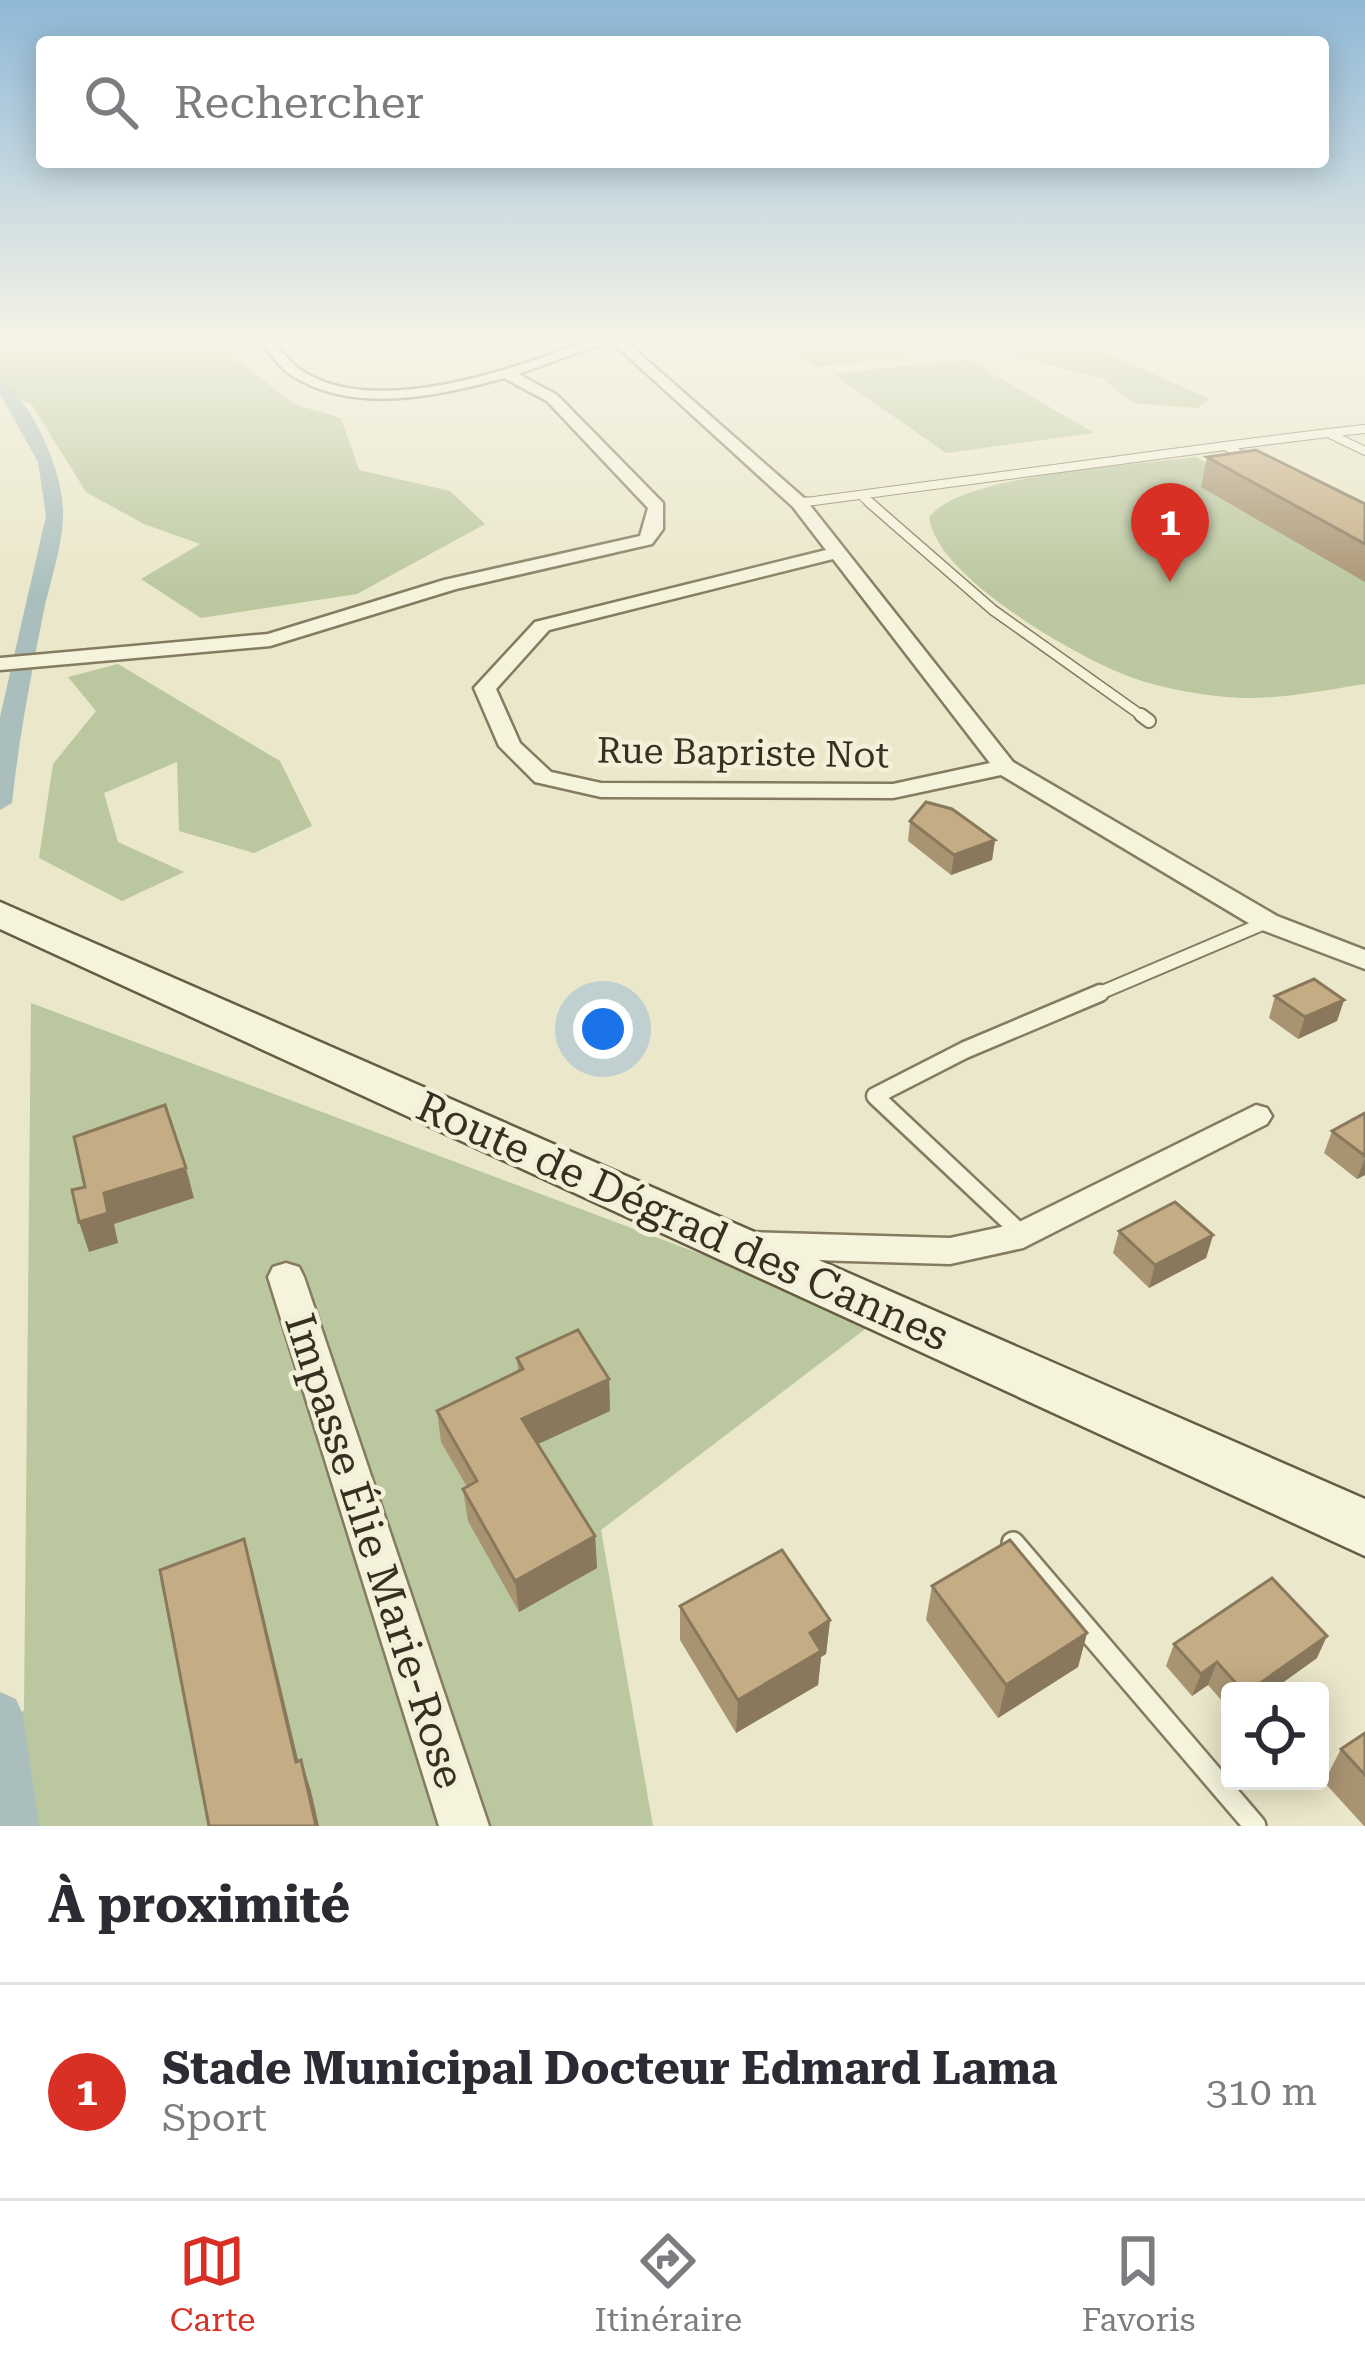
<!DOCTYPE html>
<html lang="fr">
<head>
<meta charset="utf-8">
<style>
	:root { --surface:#fff; --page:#f2f2f3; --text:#2b2b33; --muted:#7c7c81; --line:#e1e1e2; --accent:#d93025 }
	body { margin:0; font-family:"Roboto Serif",serif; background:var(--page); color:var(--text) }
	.controls { position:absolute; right:36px; bottom:36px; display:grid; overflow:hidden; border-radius:12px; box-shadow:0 6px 30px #0003 }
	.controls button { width:108px; height:108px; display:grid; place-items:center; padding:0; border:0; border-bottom:3px solid var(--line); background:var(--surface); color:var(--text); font:60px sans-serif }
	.you { position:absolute; left:603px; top:1029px; width:42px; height:42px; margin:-30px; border:9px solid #fff; border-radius:50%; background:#1a73e8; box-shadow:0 0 0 18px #1a73e833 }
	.badge { display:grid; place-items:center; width:78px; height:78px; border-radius:50%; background:var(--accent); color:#fff; font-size:39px; font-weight:700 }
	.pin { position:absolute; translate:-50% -99px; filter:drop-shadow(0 3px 6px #0008) }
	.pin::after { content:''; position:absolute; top:63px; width:42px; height:36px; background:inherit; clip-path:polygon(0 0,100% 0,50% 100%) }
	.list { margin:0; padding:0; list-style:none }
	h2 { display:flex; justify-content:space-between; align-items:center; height:156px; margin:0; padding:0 48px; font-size:51px }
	h2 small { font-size:39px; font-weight:400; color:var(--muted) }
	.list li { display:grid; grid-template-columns:78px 1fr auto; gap:36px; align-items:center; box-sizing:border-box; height:216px; padding:0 48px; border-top:3px solid var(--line) }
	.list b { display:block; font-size:45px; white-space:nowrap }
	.list p { margin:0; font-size:39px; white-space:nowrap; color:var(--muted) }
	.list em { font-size:39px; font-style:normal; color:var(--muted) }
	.icon { flex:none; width:66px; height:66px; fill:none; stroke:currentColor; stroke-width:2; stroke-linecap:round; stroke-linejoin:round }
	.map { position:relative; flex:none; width:1365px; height:1826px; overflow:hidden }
	.search { position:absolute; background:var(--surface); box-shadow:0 6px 30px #0003; left:36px; right:36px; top:36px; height:132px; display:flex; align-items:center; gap:30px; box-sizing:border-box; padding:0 42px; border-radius:12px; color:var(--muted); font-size:45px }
	.sheet { height:372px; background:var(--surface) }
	nav { display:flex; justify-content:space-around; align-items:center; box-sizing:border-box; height:168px; border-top:3px solid var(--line); background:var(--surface); font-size:33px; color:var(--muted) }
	nav a { display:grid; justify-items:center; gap:6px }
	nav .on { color:var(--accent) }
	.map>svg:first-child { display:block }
</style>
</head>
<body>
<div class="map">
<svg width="1365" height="1826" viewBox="0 0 1365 1826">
	<rect width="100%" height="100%" fill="#eae7ca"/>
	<!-- green -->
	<path fill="#bac79f" d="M 0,340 L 233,340 L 230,354 L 294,404 L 341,418 L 359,470 L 450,491 L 485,524 L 357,594 L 201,618 L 141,579 L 200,544 L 144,524 L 86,492 L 32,405 L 0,388 Z
		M 778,340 L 931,340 L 952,352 L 815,367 Z
		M 955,340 L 1077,340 L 1210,399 L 1197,408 L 1134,403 L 1102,379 Z
		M 967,359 L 1094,433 L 946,453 L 833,374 Z
		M 1196,457 L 1238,481 L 1365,539 L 1365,684 C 1320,691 1273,701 1227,697 C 1193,694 1150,686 1118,672 C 1067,650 938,577 929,518 C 957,474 1140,465 1196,457 Z
		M 118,664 L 280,761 L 312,826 L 254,853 L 179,831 L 177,762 L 104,793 L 118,842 L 184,872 L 122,901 L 39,858 L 53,764 L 96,711 L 68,677 Z
		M 31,1003 L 877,1320 L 601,1530 L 653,1826 L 0,1826 L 0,1736 L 24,1710 Z"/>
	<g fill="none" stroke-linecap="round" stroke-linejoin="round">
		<!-- canal -->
		<path fill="#aabfbd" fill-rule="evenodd" d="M 0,380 C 32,400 63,472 63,510 C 64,542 51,578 44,610 C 31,675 19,738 12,803 L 0,810 L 0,717 L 46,516 L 38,462 L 0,394 Z
			M 0,1692 L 16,1699 L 23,1715 L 39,1826 L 0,1826 Z"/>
		<!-- lane-far4 casing -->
		<g stroke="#847b60" stroke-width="10">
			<path id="lane-far4" d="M 1328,433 L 1365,429
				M 1251,460 L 1225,446 L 1328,433 L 1365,451
				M 862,496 L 872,505
				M 799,503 L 1225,446"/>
		</g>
		<!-- lane-far3 casing -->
		<g stroke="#847b60" stroke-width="12">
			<path id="lane-far3" d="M 869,502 L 993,610 L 1145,718
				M 799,503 L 807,502"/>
		</g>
		<!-- lane-far2 casing -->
		<g stroke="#847b60" stroke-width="16">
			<path id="lane-far2" d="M 1141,715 L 1149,721
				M 1093,996 L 1267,922"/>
		</g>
		<!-- lane-far1 casing -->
		<g stroke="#847b60" stroke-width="21">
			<path id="lane-far1" d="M 1023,1235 L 875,1096 L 965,1050 L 1100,993"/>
		</g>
		<!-- lane casing -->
		<g stroke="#847b60" stroke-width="26">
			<path id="lane" d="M 1013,1543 L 1255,1826"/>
		</g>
		<!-- street casing -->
		<g stroke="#847b60" stroke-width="5">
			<path id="street" d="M 259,340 L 273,340 C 280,348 288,361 298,368 C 370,421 515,369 589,340 L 603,340 L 602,344 L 518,374 L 557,395 L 663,503 L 663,529 L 652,544 L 456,589 L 270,646 L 0,670 L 0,658 L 268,634 L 444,580 L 640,536 L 648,508 L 547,401 L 504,378 C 438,396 353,415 291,375 C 279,367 269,351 259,340 Z
				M 610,340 L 624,340 L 805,499 L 1013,762 L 1277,916 L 1365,950 L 1365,969 L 1257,928 L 1001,775 L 893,798 L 601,797 L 535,782 L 499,746 L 474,688 L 535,622 L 826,550 L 793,507 ZM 833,559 L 990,763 L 893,784 L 601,783 L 551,772 L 520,743 L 496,689 L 549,630 Z
				M 1256,1105 L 1267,1108 L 1272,1116 L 1267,1124 L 1023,1248 L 950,1264 L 747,1258 L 735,1254 L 729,1245 L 735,1236 L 747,1232 L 950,1238 L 1015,1224 Z
				M 286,1263 L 299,1267 L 304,1277 L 489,1826 L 439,1826 L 268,1277 L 273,1267 Z"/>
		</g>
		<!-- secondary casing -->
		<g stroke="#665c43" stroke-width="5">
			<path id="secondary" d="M 0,902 L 1365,1499 L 1365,1556 L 0,929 Z"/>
		</g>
		<!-- lane-far4 -->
		<use href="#lane-far4" stroke="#f5f3dc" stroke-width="8"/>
		<!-- lane-far3 -->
		<use href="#lane-far3" stroke="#f5f3dc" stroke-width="9"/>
		<!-- lane-far2 -->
		<use href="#lane-far2" stroke="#f5f3dc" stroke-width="12"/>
		<!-- lane-far1 -->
		<use href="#lane-far1" stroke="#f5f3dc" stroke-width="16"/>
		<!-- lane -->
		<use href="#lane" stroke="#f5f3dc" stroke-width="21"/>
		<!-- street -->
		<use href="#street" fill="#f5f3dc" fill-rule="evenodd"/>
		<!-- secondary -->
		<use href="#secondary" fill="#f5f3dc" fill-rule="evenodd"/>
	</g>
	<!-- wall -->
	<path fill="#a99472" d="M 1207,457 L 1365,504 L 1365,582 L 1201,487 Z
		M 910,821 L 995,840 L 992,860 L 951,875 L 908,841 Z
		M 1275,996 L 1344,1000 L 1337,1021 L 1298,1039 L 1269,1018 Z
		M 1365,1113 L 1365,1175 L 1357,1179 L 1324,1153 L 1332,1131 Z
		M 1119,1231 L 1213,1235 L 1206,1258 L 1149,1288 L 1113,1253 Z
		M 517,1358 L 609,1379 L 610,1411 L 538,1444 L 595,1536 L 597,1568 L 519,1612 L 468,1521 L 463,1489 L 467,1487 L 441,1442 L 437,1411 L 518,1371 Z
		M 932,1586 L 1087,1633 L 1078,1667 L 998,1718 L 926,1620 Z
		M 680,1606 L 830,1620 L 826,1654 L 821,1657 L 818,1685 L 736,1733 L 680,1640 Z
		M 1174,1644 L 1317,1658 L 1271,1691 L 1230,1691 L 1230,1710 L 1208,1685 L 1192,1696 L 1166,1666 Z
		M 1365,1733 L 1365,1826 L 1364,1826 L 1324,1782 L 1341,1749 Z"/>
	<!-- shaded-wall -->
	<path fill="#89785c" d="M 995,840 L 992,860 L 951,875 L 954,855 Z
		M 1344,1000 L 1337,1021 L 1298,1039 L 1305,1017 Z
		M 1365,1158 L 1365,1175 L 1357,1179 Z
		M 186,1168 L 194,1198 L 114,1224 L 118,1243 L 89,1252 L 79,1222 L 104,1193 Z
		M 1213,1235 L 1206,1258 L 1149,1288 L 1155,1265 Z
		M 609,1379 L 610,1411 L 525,1450 L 522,1419 Z
		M 595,1536 L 597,1568 L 519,1612 L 515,1581 Z
		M 244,1539 L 253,1571 L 306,1793 L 296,1762 Z
		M 830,1620 L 826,1654 L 821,1657 L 818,1685 L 736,1733 L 738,1700 L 810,1633 Z
		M 1087,1633 L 1078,1667 L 998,1718 L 1006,1685 Z
		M 1327,1636 L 1317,1658 L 1271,1691 L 1249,1691 Z
		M 1217,1662 L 1208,1685 L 1192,1696 L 1201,1674 Z
		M 301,1760 L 311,1791 L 319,1826 L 316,1826 Z"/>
	<!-- building -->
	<path fill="#c4ac84" stroke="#89785c" stroke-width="3" d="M 1256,450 L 1365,504 L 1365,544 L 1207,457 Z
		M 926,802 L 952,809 L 995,840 L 954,855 L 910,821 Z
		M 1314,979 L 1344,1000 L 1305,1017 L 1275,996 Z
		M 165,1105 L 186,1168 L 104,1193 L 108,1213 L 79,1222 L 72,1190 L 85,1187 L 74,1137 Z
		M 1365,1113 L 1365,1156 L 1332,1131 Z
		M 1175,1202 L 1213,1235 L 1155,1265 L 1119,1231 Z
		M 578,1330 L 609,1379 L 522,1419 L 595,1536 L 515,1581 L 463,1489 L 477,1481 L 437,1411 L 523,1369 L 517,1358 Z
		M 244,1539 L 296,1762 L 301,1760 L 316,1826 L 209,1826 L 160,1570 Z
		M 1010,1540 L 1087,1633 L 1006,1685 L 932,1586 Z
		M 782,1550 L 830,1620 L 810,1633 L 821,1651 L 738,1700 L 680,1606 Z
		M 1272,1578 L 1327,1636 L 1249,1691 L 1243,1691 L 1217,1662 L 1201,1674 L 1174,1644 Z
		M 1365,1733 L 1365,1775 L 1341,1749 Z"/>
	<!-- sky -->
	<linearGradient id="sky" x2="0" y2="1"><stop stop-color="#8fb8d7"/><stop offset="0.57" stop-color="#f6f4e7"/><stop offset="1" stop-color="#f6f4e7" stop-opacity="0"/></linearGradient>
	<rect width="1365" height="595" fill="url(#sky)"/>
	<g text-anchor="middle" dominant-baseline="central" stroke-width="9" stroke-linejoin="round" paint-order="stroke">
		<!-- street labels -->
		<g font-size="36" fill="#373022" stroke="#f2f0d9">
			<text transform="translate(743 753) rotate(1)">Rue Bapriste Not</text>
		</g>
		<!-- near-street labels -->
		<g font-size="42" fill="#373022" stroke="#f2f0d9">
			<text transform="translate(683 1221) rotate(24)">Route de Dégrad des Cannes</text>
			<text transform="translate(375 1551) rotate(72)">Impasse Élie Marie-Rose</text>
		</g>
	</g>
</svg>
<div class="controls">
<button><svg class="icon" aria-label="locate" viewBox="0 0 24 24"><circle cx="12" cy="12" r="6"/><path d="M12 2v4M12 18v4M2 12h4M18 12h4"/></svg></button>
</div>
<div class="you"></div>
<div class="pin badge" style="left:1170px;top:582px">1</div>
<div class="search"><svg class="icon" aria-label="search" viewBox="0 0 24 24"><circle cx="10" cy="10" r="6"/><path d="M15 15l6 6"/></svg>Rechercher</div>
</div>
<section class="sheet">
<h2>À proximité<small></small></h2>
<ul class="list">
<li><span class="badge">1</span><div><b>Stade Municipal Docteur Edmard Lama</b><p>Sport</p></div><em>310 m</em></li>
</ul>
</section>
<nav>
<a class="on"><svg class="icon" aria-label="map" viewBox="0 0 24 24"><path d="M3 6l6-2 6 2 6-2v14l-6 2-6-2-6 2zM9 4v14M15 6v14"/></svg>Carte</a>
<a><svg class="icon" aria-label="directions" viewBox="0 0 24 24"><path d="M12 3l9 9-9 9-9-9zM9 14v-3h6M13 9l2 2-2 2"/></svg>Itinéraire</a>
<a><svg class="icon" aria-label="saved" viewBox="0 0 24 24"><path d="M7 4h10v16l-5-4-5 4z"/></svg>Favoris</a>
</nav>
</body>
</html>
